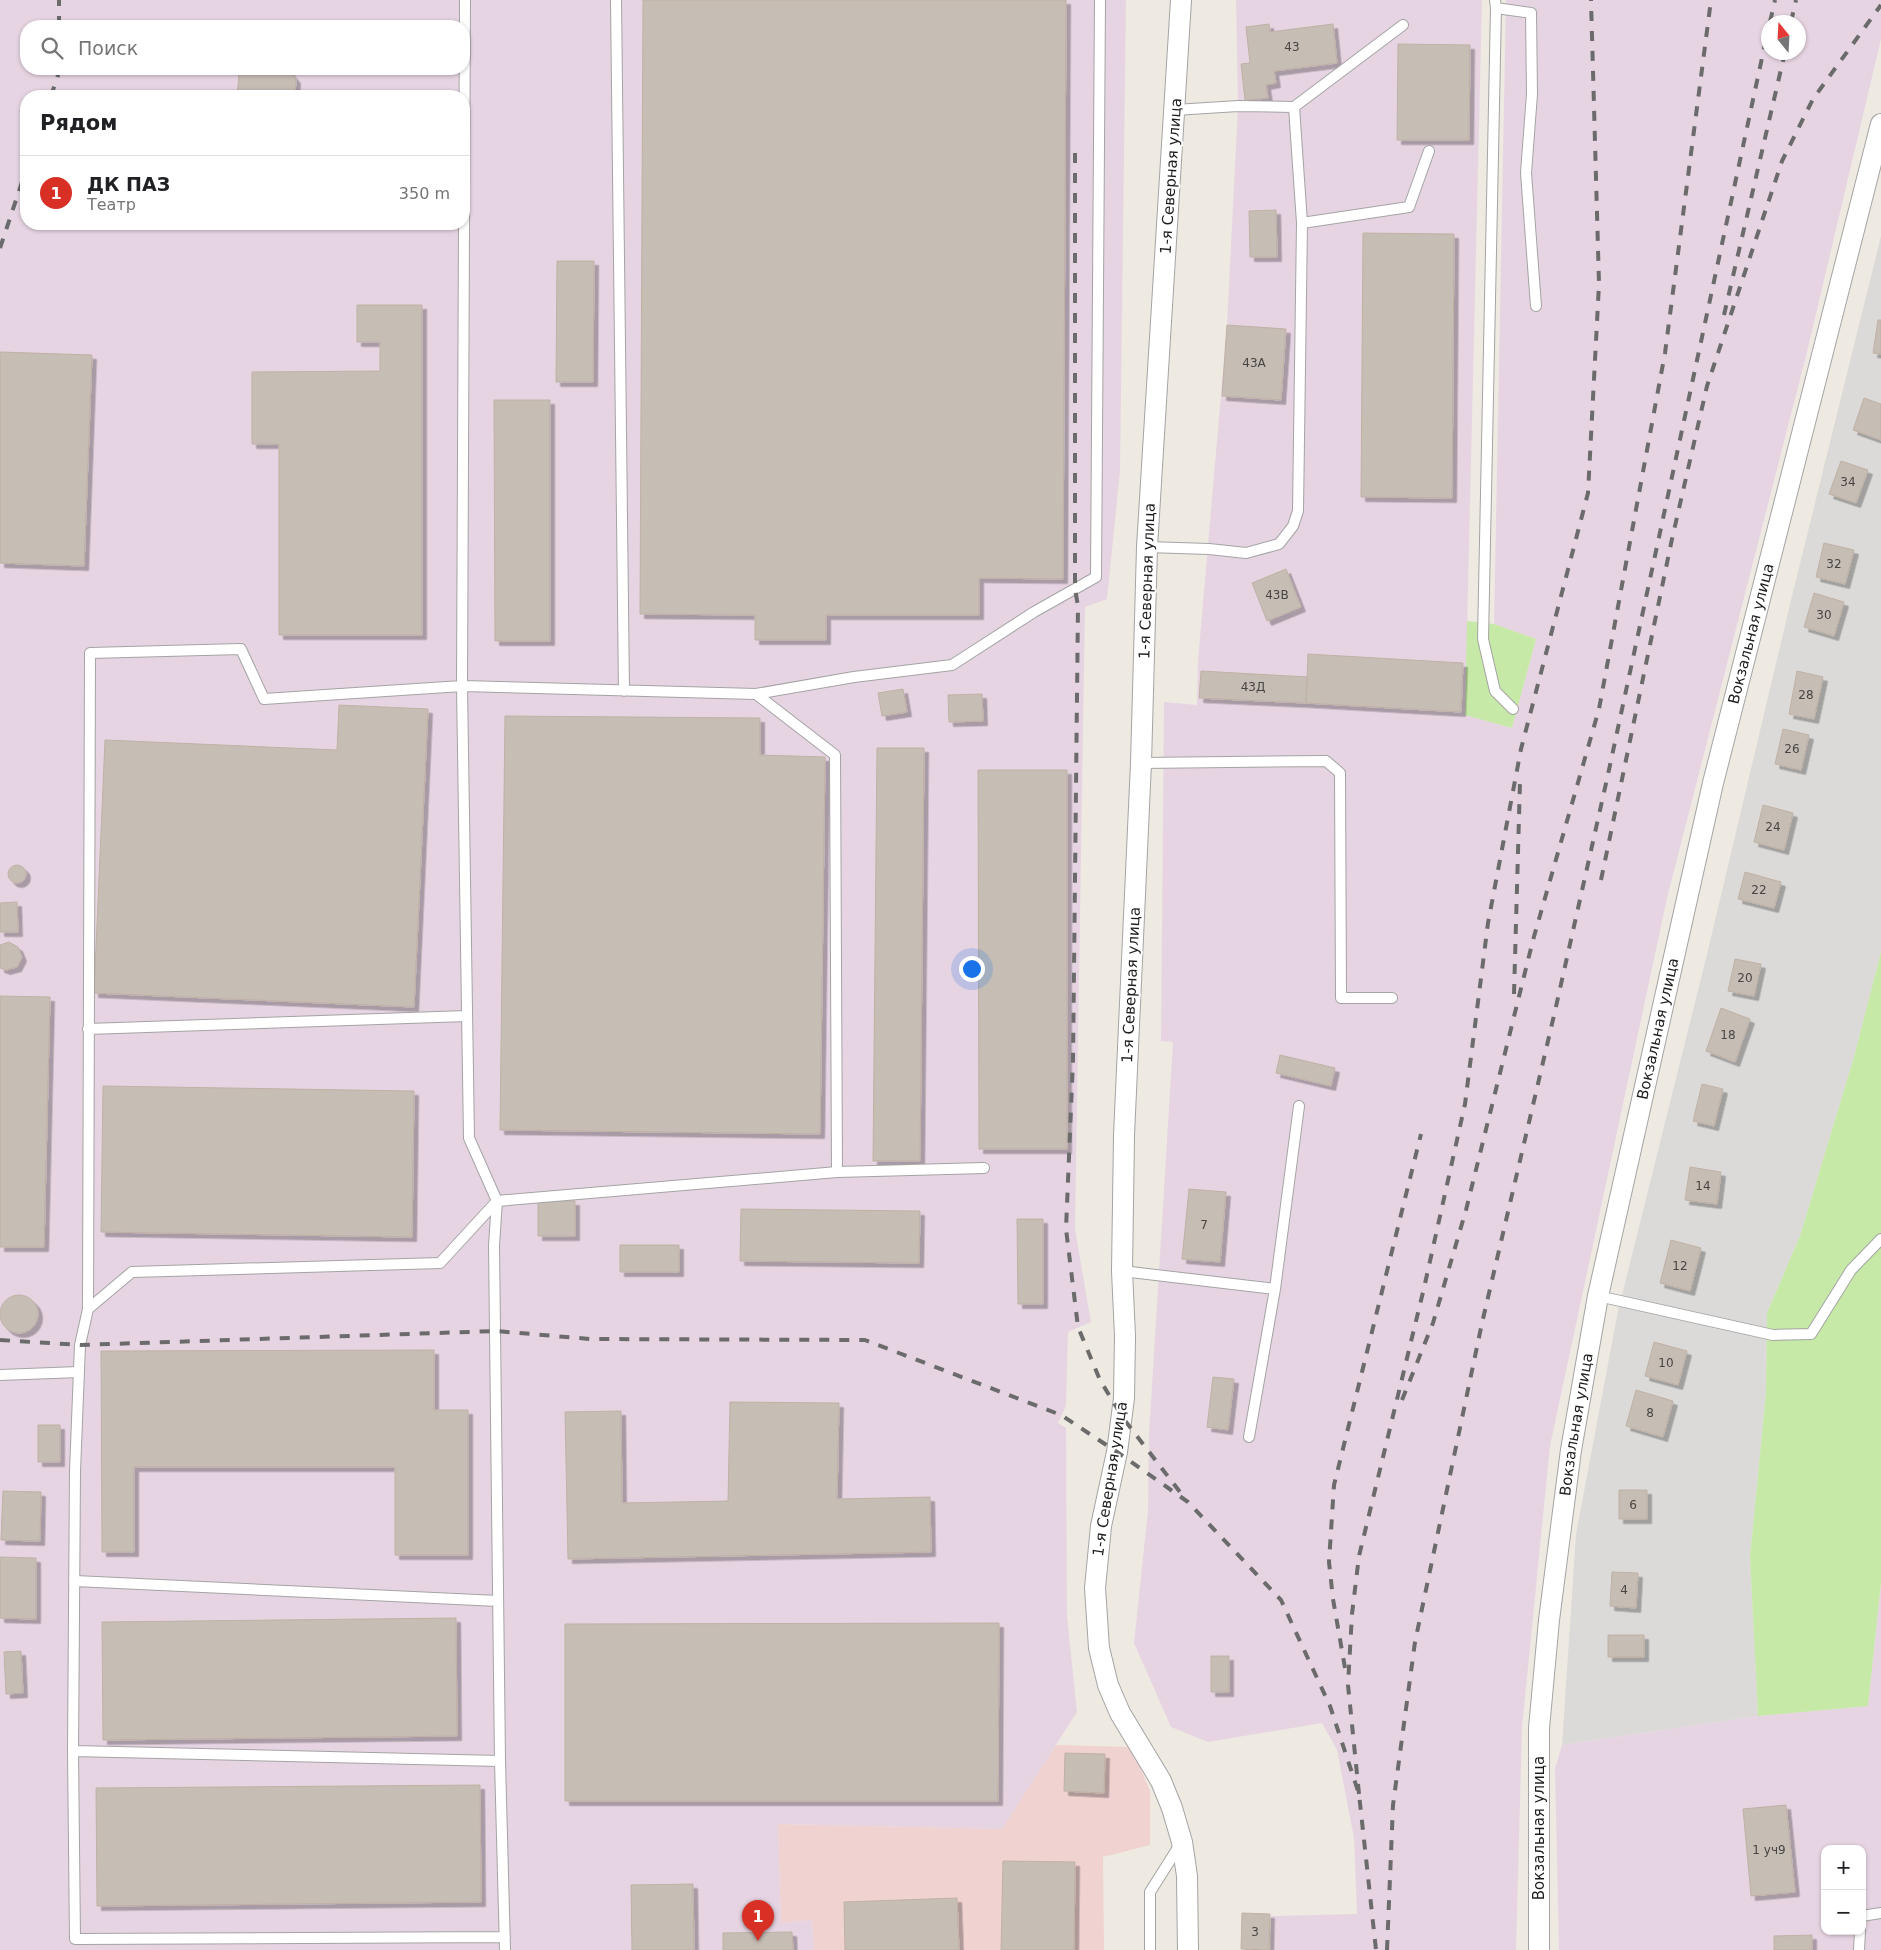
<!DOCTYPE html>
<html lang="ru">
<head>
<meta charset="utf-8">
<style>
	:root { --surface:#fff; --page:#f2f2f2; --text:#202124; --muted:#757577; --line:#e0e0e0; --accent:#d93025 }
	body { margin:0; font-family:"DejaVu Sans",sans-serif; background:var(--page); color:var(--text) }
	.controls { position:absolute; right:15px; bottom:15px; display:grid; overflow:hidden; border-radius:10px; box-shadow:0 1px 4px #0004 }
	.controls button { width:45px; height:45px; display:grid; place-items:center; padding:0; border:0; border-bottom:1px solid var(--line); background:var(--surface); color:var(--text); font:25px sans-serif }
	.compass { position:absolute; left:1761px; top:15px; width:45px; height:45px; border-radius:50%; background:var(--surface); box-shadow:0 1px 4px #0004; rotate:342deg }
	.you { position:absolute; left:971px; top:968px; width:18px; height:18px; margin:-12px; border:4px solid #fff; border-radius:50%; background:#1a73e8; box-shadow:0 0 0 8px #1a73e833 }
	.badge { display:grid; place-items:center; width:32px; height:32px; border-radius:50%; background:var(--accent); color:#fff; font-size:16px; font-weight:700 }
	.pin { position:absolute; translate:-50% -41px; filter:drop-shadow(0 1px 2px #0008) }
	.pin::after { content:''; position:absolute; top:26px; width:18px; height:15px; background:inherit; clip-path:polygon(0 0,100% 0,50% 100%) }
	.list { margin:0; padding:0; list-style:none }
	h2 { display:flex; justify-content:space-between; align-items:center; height:65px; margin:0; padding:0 20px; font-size:21px }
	h2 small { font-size:16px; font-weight:400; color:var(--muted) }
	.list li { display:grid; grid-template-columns:32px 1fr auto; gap:15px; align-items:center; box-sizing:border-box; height:75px; padding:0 20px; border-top:1px solid var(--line) }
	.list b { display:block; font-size:19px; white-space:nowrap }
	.list p { margin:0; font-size:16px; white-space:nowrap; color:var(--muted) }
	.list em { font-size:16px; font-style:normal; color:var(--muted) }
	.icon { flex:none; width:28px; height:28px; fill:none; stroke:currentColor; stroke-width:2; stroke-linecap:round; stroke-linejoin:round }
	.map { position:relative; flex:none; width:1881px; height:1950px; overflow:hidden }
	.search { position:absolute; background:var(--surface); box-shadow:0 1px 4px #0004; left:20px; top:20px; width:450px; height:55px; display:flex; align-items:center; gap:12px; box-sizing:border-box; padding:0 18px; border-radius:20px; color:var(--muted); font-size:19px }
	.panel { position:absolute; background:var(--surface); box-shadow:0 1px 4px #0004; left:20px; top:90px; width:450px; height:140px; border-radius:20px }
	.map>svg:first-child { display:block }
</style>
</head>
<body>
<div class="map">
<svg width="1881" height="1950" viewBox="0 0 1881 1950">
	<defs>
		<filter id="shadow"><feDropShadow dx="4.5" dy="4.5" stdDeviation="0" flood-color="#0004"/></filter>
	</defs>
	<rect width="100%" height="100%" fill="#eeeae2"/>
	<!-- residential -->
	<path fill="#dbdad9" d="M 1881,236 L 1881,952 L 1854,1057 L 1800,1236 L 1767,1313 L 1766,1392 L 1750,1557 L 1758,1716 L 1562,1745 L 1576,1534 L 1618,1311 L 1708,950 L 1792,596 Z"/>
	<!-- commercial -->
	<path fill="#f0d2d1" d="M 1056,1745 L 1132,1747 L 1150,1791 L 1150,1845 L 1103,1857 L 1104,1950 L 814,1950 L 812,1920 L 781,1923 L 778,1824 L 1002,1829 Z"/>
	<!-- industrial -->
	<path fill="#e7d4e3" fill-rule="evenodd" d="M 0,0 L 1126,0 L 1120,471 L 1107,599 L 1085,607 L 1075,1229 L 1091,1322 L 1068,1332 L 1066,1406 L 1058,1423 L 1066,1428 L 1067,1616 L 1077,1712 L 1002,1829 L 778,1824 L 781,1923 L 812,1920 L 814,1950 L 0,1950 ZM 26,26 L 464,26 L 464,69 L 26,69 ZM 26,96 L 464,96 L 464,224 L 26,224 Z
		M 1236,0 L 1482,0 L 1465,715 L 1512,728 L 1536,639 L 1494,624 L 1506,0 L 1881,0 L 1881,39 L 1807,352 L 1667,898 L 1550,1446 L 1522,1728 L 1516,1950 L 1271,1950 L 1271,1916 L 1357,1914 L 1354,1838 L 1337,1750 L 1322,1723 L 1208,1742 L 1171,1727 L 1134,1643 L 1148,1510 L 1149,1435 L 1173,1042 L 1161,1041 L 1164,702 L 1197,705 L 1198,660 L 1227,325 L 1238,106 ZM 1768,22 L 1798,22 L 1798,52 L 1768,52 Z
		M 1881,1583 L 1881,1950 L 1559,1950 L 1555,1769 L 1562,1745 L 1758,1716 L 1868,1706 ZM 1825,1849 L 1862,1849 L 1862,1931 L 1825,1931 Z"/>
	<!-- grass -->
	<path fill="#c6e9a7" d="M 1467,621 L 1494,624 L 1536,639 L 1512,728 L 1465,715 Z
		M 1881,952 L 1881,1583 L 1868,1706 L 1758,1716 L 1750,1557 L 1766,1392 L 1767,1313 L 1800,1236 L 1854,1057 Z"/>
	<!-- building -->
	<path fill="#c6bdb5" stroke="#c0b1a4" filter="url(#shadow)" d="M 643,0 L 1066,0 L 1063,579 L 979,578 L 979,615 L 826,615 L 826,640 L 755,640 L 755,615 L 640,614 Z
		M 1269,24 L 1270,32 L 1333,24 L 1337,63 L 1274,71 L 1276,83 L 1266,85 L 1268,98 L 1245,100 L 1241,64 L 1250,63 L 1246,27 Z
		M 1398,44 L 1470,45 L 1469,140 L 1397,140 Z
		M 246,69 L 288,69 L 296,79 L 295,96 L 237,96 L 239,75 Z
		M 1276,210 L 1277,257 L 1250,257 L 1249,211 Z
		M 1363,233 L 1454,234 L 1452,498 L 1361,497 Z
		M 557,261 L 594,261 L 593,382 L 556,382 Z
		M 357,305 L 422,305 L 422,635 L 279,635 L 279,444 L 252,444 L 252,372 L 380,371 L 380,342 L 357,342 Z
		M 1878,320 L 1881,320 L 1881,354 L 1873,353 Z
		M 1227,325 L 1286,329 L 1281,400 L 1222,396 Z
		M 0,352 L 92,355 L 84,566 L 0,563 Z
		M 1864,398 L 1881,404 L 1881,440 L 1853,430 Z
		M 494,400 L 550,400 L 550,641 L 495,641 Z
		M 1841,461 L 1868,470 L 1856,503 L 1829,494 Z
		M 1824,543 L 1854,550 L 1845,584 L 1816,577 Z
		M 1286,569 L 1301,607 L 1267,621 L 1252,583 Z
		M 1814,593 L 1844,602 L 1834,636 L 1804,627 Z
		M 1308,654 L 1463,663 L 1461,712 L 1306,703 Z
		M 1201,671 L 1307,677 L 1306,703 L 1199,698 Z
		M 1797,671 L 1823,677 L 1814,719 L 1789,714 Z
		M 903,689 L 907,712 L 882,716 L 878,693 Z
		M 982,694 L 983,721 L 949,722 L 948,695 Z
		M 339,705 L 428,709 L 414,1007 L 94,993 L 105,740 L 337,750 Z
		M 505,716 L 760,718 L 760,755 L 825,757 L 820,1134 L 500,1130 Z
		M 1783,729 L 1809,735 L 1801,770 L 1775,764 Z
		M 877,748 L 924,748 L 920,1161 L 873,1161 Z
		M 978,770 L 1067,770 L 1067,1149 L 979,1149 Z
		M 1763,805 L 1793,813 L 1784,850 L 1754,842 Z
		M8 874a9 9 0 1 1 18 0a9 9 0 1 1-18 0Z
		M 1745,872 L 1781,882 L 1774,908 L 1738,899 Z
		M 17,902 L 18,932 L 0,932 L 0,903 Z
		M 9,942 L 18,947 L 22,957 L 17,967 L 6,970 L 0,968 L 0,945 Z
		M 1735,959 L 1761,964 L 1754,996 L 1728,991 Z
		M 0,996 L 50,997 L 44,1247 L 0,1247 Z
		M 1721,1008 L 1750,1019 L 1735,1062 L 1706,1051 Z
		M 1280,1055 L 1335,1068 L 1331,1086 L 1276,1073 Z
		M 1702,1084 L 1723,1089 L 1714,1126 L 1693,1121 Z
		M 103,1086 L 414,1091 L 412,1237 L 101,1232 Z
		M 1690,1167 L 1721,1172 L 1717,1204 L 1685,1200 Z
		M 1189,1189 L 1226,1192 L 1220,1262 L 1182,1259 Z
		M 538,1201 L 575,1201 L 575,1236 L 538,1236 Z
		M 741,1209 L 920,1211 L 919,1263 L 740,1261 Z
		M 1017,1219 L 1043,1219 L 1043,1304 L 1018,1304 Z
		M 1671,1240 L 1701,1248 L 1690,1291 L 1660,1283 Z
		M 620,1245 L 679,1245 L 679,1272 L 620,1272 Z
		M0 1314a19 19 0 1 1 38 0a19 19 0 1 1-38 0Z
		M 1654,1342 L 1687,1351 L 1678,1385 L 1645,1376 Z
		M 434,1350 L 434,1410 L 468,1410 L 468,1555 L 395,1555 L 395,1467 L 134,1467 L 134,1552 L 102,1552 L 101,1351 Z
		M 1213,1377 L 1234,1379 L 1228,1430 L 1207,1427 Z
		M 1636,1390 L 1673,1401 L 1663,1437 L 1626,1426 Z
		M 730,1402 L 839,1403 L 837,1499 L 930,1497 L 931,1552 L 568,1559 L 565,1412 L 621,1411 L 622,1503 L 728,1501 Z
		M 38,1425 L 60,1425 L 60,1462 L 38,1462 Z
		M 1619,1490 L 1647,1490 L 1647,1519 L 1619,1519 Z
		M 3,1491 L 41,1492 L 40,1541 L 1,1540 Z
		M 0,1557 L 36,1558 L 36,1619 L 0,1618 Z
		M 1612,1572 L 1638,1573 L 1636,1608 L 1610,1606 Z
		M 456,1618 L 457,1736 L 103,1740 L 102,1622 Z
		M 999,1623 L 998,1801 L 565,1801 L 565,1624 Z
		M 1608,1635 L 1644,1635 L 1644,1657 L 1608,1657 Z
		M 21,1651 L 23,1693 L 6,1694 L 4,1652 Z
		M 1211,1656 L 1229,1656 L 1229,1692 L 1211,1692 Z
		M 1065,1753 L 1105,1754 L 1104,1793 L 1064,1791 Z
		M 480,1785 L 481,1902 L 97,1906 L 96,1788 Z
		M 1786,1805 L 1795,1892 L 1751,1896 L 1743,1809 Z
		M 1003,1861 L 1075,1862 L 1074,1950 L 1001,1950 Z
		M 693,1884 L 694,1950 L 632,1950 L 631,1885 Z
		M 957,1898 L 959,1950 L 845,1950 L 844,1902 Z
		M 1242,1913 L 1270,1914 L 1269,1950 L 1241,1949 Z
		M 792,1932 L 793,1950 L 723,1950 L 723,1933 Z
		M 1812,1935 L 1812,1950 L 1774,1950 L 1774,1936 Z"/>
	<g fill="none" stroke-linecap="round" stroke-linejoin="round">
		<!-- service casing -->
		<g stroke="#a4a4a4" stroke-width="12">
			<path id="service" d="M 465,0 L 462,686 L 469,1138 L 497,1201 L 440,1263 L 132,1272 L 88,1309 L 80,1345 L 75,1471 L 73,1751 L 75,1939 L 505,1937
				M 616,0 L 624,691
				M 1495,0 L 1496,8 L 1531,13 L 1532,94 L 1526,173 L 1536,306
				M 1496,8 L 1483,639 L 1495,691 L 1513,709
				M 1294,107 L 1403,25
				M 1302,223 L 1409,207 L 1429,151
				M 1147,547 L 1209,549 L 1246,553 L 1279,544 L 1293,526 L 1298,511 L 1302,223 L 1294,107 L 1238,106 L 1175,110
				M 756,694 L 854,677 L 952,665 L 1034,612 L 1096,577 L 1100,0
				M 1141,763 L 1326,761 L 1340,773 L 1341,998 L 1392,998
				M 88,1029 L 467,1016
				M 1122,1271 L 1275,1289 L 1299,1106
				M 1598,1296 L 1773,1335 L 1811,1334 L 1851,1270 L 1881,1239
				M 88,1309 L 90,653 L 241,649 L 264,699 L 462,686 L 756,694 L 835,755 L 837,1172
				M 0,1375 L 79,1372
				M 1249,1437 L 1275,1289
				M 75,1581 L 498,1601
				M 73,1751 L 500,1761
				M 1862,1916 L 1881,1913
				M 505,1950 L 500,1761 L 494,1245 L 497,1201 L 837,1172 L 984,1168
				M 1150,1950 L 1150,1892 L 1181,1843
				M 1859,1950 L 1860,1931"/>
		</g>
		<!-- minor casing -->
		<g stroke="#a4a4a4" stroke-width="22">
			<g id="minor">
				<path d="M 1181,0 L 1147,547 L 1141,763 L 1124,1135 L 1122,1271 L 1125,1336 L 1124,1398 L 1117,1452 L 1101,1526 L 1095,1588 L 1099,1648 L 1108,1685 L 1120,1713 L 1161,1781 L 1172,1808 L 1182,1842 L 1187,1876 L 1188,1950"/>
				<path id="s1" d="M 1539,1950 L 1539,1728 L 1549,1620 L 1571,1450 L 1598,1296 L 1713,783 L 1881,124"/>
			</g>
		</g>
		<!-- service -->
		<use href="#service" stroke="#fff" stroke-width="10"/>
		<!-- minor -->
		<use href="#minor" stroke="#fff" stroke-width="20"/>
		<!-- rail -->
		<path stroke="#6b6b6b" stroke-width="4" stroke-dasharray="10 10" stroke-linecap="butt" d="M 1770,22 L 1775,0
			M 1791,22 L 1796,0
			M 59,26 L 59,0
			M 51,96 L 58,75 L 58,69
			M 1075,153 L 1075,589 L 1078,606 L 1073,1060 L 1066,1229 L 1078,1327 L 1100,1380 L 1123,1418 L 1180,1492
			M 0,248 L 26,170
			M 1724,315 L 1785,52
			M 1601,880 L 1672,539 L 1707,386 L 1782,161 L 1813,99 L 1881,5
			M 1514,994 L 1520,781
			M 0,1340 L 80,1345 L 496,1331 L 590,1339 L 865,1340 L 1061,1415 L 1117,1452 L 1188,1502 L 1281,1600 L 1330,1706 L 1359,1794 L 1376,1950
			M 1402,1400 L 1433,1323 L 1466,1210 L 1533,940 L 1599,709 L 1665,353 L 1711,0
			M 1345,1668 L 1333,1599 L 1329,1562 L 1334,1485 L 1421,1134
			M 1359,1794 L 1348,1685 L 1352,1614 L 1359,1556 L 1424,1288 L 1465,1104 L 1488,923 L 1521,749 L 1588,493 L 1599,284 L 1591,0
			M 1387,1950 L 1393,1805 L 1415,1642 L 1482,1323 L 1555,1011 L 1607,779 L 1768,30"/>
	</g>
	<g text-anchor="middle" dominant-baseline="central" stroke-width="4" stroke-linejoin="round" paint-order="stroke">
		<!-- number labels -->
		<g font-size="12" fill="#474543">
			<text x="1292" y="47">43</text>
			<text x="1254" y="363">43А</text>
			<text x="1848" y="482">34</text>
			<text x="1834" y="564">32</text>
			<text x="1277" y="595">43В</text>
			<text x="1824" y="615">30</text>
			<text x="1253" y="687">43Д</text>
			<text x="1806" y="695">28</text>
			<text x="1792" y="749">26</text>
			<text x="1773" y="827">24</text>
			<text x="1759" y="890">22</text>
			<text x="1745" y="978">20</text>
			<text x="1728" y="1035">18</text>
			<text x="1703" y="1186">14</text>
			<text x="1204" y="1225">7</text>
			<text x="1680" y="1266">12</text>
			<text x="1666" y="1363">10</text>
			<text x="1650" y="1413">8</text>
			<text x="1633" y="1505">6</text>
			<text x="1624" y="1590">4</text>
			<text x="1769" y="1850">1 уч9</text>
			<text x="1255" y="1932">3</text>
		</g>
		<!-- street labels -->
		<g font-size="15" fill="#1d1d1d" stroke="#fff">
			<text transform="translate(1171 176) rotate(-86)">1-я Северная улица</text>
			<text transform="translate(1147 581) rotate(-88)">1-я Северная улица</text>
			<text stroke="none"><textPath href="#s1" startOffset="1338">Вокзальная улица</textPath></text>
			<text transform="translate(1131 985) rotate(-87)">1-я Северная улица</text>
			<text stroke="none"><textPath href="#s1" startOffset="932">Вокзальная улица</textPath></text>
			<text stroke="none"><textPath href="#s1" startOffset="528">Вокзальная улица</textPath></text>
			<text transform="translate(1110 1479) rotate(-81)">1-я Северная улица</text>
			<text transform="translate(1539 1828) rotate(-90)">Вокзальная улица</text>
		</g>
	</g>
</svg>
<div class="controls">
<button>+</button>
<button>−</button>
</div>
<svg class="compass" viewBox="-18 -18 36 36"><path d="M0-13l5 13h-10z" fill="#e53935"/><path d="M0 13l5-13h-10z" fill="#757577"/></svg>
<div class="you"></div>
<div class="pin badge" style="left:758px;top:1941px">1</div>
<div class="search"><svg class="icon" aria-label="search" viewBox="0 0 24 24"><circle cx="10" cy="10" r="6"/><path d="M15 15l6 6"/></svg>Поиск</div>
<section class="panel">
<h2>Рядом<small></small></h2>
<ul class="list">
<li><span class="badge">1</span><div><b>ДК ПАЗ</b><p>Театр</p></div><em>350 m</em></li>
</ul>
</section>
</div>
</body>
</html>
